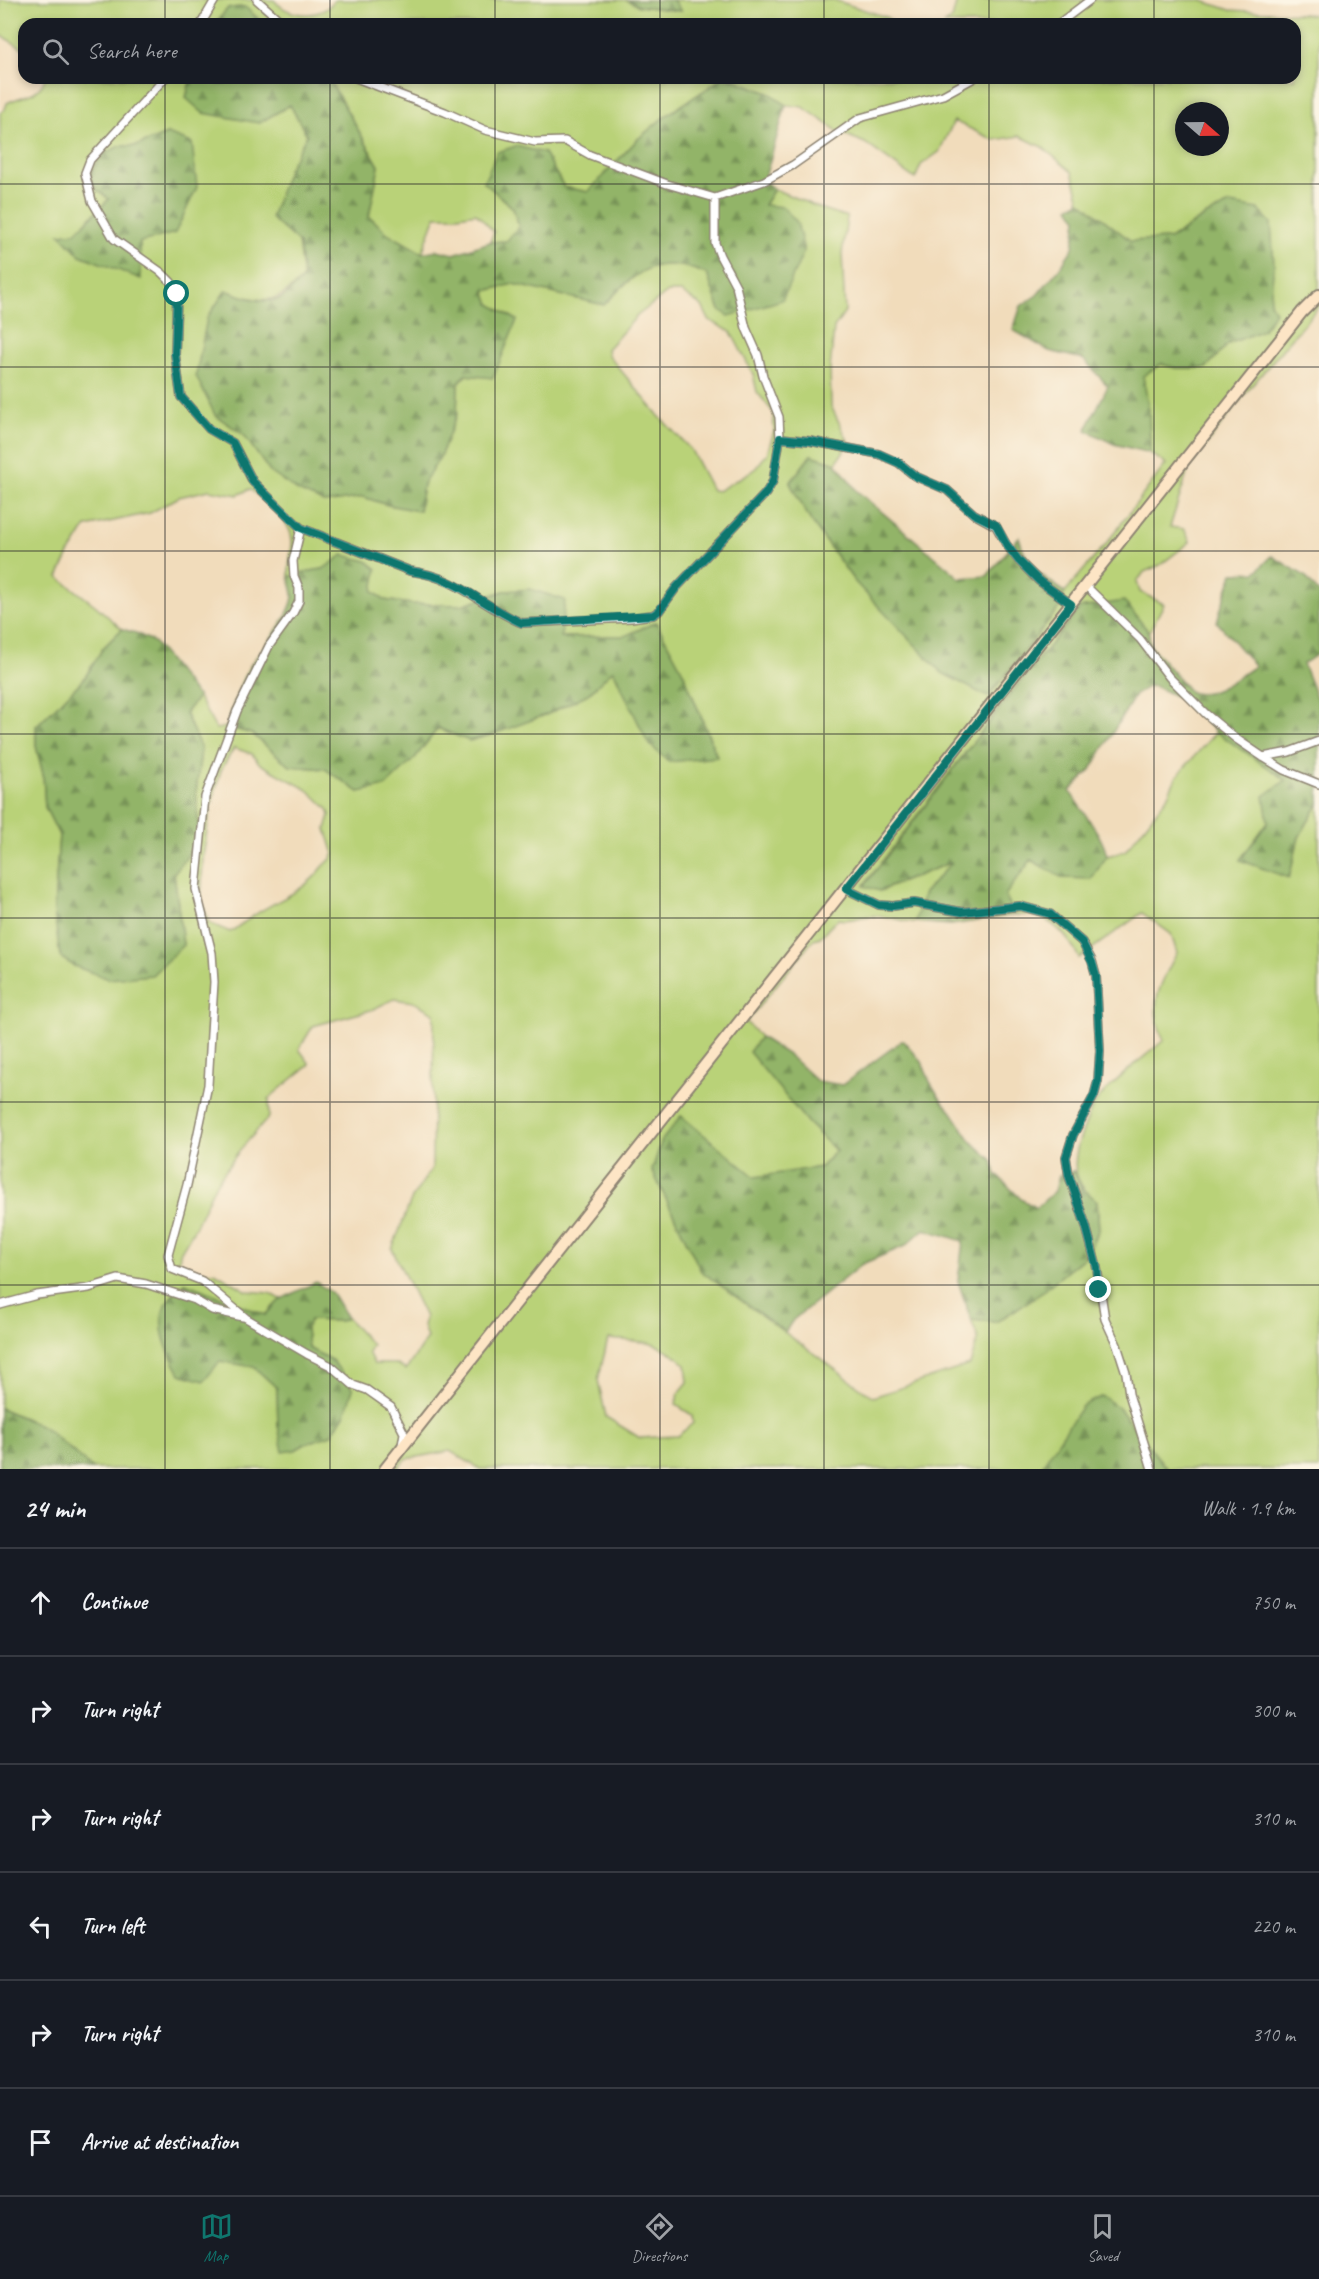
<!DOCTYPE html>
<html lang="en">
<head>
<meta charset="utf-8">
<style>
	:root { --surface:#171b24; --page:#20242c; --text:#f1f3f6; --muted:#9ea1a6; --line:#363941; --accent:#0f766e }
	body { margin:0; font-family:Caveat,sans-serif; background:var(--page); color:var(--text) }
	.compass { position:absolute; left:1175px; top:102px; width:54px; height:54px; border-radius:50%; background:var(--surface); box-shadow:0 3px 9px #0003; rotate:110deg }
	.stop { position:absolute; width:18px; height:18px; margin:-14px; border:4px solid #0f766e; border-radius:50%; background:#fff }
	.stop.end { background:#0f766e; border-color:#fff; box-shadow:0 2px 6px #0008 }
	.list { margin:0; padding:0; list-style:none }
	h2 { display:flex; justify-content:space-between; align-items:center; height:78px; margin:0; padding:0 24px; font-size:26px }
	h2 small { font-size:20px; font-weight:400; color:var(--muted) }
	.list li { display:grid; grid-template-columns:39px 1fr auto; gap:18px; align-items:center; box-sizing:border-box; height:108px; padding:0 24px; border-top:2px solid var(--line) }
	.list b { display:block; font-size:22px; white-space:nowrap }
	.list em { font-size:20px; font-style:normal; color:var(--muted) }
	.icon { flex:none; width:33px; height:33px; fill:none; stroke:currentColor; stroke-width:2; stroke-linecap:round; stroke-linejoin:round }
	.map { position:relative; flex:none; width:1319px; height:1469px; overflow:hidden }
	.search { position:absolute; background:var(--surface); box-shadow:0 3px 9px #0003; left:18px; right:18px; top:18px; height:66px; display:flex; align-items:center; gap:15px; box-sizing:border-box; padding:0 21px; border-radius:18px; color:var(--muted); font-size:22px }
	.sheet { height:726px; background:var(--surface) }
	nav { display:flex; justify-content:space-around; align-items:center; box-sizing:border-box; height:84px; border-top:2px solid var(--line); background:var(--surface); font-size:16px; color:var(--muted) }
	nav a { display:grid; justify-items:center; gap:3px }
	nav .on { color:var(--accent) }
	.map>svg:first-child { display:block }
</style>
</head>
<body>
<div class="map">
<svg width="1319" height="1469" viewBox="0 0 1319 1469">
	<defs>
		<pattern id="forest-firs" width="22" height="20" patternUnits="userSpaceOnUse" patternTransform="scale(1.5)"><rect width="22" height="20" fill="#92b468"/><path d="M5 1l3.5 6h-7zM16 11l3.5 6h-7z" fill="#779356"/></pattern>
	</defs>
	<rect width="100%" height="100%" fill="#fcf5e5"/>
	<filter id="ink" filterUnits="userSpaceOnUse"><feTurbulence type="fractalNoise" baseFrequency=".0167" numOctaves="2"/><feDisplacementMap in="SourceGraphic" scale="12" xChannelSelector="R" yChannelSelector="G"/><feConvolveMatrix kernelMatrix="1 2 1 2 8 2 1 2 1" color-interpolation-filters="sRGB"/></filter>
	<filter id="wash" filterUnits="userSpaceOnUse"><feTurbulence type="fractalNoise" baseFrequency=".008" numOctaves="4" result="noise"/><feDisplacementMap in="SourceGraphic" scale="24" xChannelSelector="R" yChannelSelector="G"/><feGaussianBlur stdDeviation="1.35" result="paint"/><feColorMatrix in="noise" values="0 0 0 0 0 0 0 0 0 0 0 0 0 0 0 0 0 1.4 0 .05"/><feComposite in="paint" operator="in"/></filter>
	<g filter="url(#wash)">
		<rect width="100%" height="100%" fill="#f1dcbb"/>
		<!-- green -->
		<path fill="#b9d278" stroke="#727e52" stroke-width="1.5" fill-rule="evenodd" d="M 0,0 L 274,0 C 285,14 308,18 324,10 C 328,8 332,3 335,0 L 627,0 L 639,6 L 680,11 L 673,0 L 834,0 L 886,17 L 896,24 L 264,24 L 244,7 L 228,8 L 215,24 L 24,24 L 24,49 L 0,35 Z
			M 957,0 L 1200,0 L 1230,10 L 1319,15 L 1319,306 L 1244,395 L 1189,467 L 1170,527 L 1184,529 L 1190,542 L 1160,565 L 1144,572 L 1137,582 L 1140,592 L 1164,604 L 1149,632 L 1124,602 L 1080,608 L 1011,693 L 864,885 L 880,891 L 954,861 L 924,893 L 915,922 C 903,921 881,915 871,916 C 860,916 850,922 838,919 L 820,937 L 814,939 L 746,1022 L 760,1037 L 750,1052 L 808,1123 L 836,1150 L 821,1167 L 755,1178 L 681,1116 L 652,1170 L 701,1271 L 873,1397 L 970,1365 L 978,1338 L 971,1320 L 996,1322 L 1035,1297 L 1086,1256 L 1099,1230 L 1097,1201 C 1069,1181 1072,1157 1084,1128 C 1087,1120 1090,1110 1095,1103 C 1115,1079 1141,1060 1164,1040 C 1147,1007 1160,983 1177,953 L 1171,934 L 1142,913 L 1079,958 C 1071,941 1055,920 1034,916 C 1028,915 1021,915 1015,915 L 1005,895 L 1031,860 L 1063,878 L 1091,878 L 1107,856 L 1125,851 L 1166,799 L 1177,776 L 1216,732 L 1281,775 L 1286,780 L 1268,822 L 1240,860 L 1289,878 L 1299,837 L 1319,803 L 1319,1469 L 1167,1469 L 1118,1407 L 1043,1464 L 1042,1469 L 480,1469 L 450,1451 L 406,1459 L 397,1469 L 93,1469 L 44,1427 L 0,1408 L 0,113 L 5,109 L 7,103 C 22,95 40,96 45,78 L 191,78 L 186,98 L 259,123 L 290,105 L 307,135 L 288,170 L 303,278 C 277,301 274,303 240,296 L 215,415 L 244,435 L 270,472 L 325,503 L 363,497 L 388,505 L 419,510 L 423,484 L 440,457 L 457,414 L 458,384 L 517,320 L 490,304 L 485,291 L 513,284 L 604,305 C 639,269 656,253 707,274 L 720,310 L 764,205 L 774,189 L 822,209 L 847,217 L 842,254 L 845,312 L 834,328 L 830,369 L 831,406 L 849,443 L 836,463 L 811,455 L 790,483 L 811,521 L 855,582 L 1059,608 L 1065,592 L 1106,544 L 1166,464 L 1150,453 L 1149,410 L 1142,376 L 1161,364 L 1176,368 L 1206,368 L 1228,344 L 1263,330 L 1270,302 L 1273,250 L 1230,204 L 1205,216 L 1170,239 L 1131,241 L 1080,201 L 1072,172 L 1042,147 L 1020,136 L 994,140 L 954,121 L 939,152 L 921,165 L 915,179 L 865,143 L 839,132 L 803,107 L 786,105 L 771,94 L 729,78 L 1295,78 L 1295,24 L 945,24 L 952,19 ZM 1184,111 L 1220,111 L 1220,147 L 1184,147 ZM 167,134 L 140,242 L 61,234 L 76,232 L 109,199 L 96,189 L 120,146 L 136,146 ZM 668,292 L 681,292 L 702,306 L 709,320 L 731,332 L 753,374 L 757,392 L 773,412 L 774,431 L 767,454 L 755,469 L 718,491 L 712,490 L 691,450 L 659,416 L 608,355 L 607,349 L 637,316 ZM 250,489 C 265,503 294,521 292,544 C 291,556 288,565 289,577 L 304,572 L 323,569 L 373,591 L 384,600 L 411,604 L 462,605 L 504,591 L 560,637 L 625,636 L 656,622 L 683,672 L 717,756 L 669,762 L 613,670 L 588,694 L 548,714 L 449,734 L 438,728 L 415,758 L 359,792 L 325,769 L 290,766 L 252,734 L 227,727 L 216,729 L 198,697 L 185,713 L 201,749 L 196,792 L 199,835 L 186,858 L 174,873 L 183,945 L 54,910 L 59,835 L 45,807 L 43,774 L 36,746 L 36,726 L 84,679 L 103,648 L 122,629 L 96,606 L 58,577 L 69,554 L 86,527 L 150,513 L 179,497 L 209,490 L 238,495 ZM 234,748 L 252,754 L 260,764 L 308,790 L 328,809 L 330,815 L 326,829 L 334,854 C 331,861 327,862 322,868 C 303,893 278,899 253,916 C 246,921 238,927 230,932 L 209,923 L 201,900 L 203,858 L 210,811 L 221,770 ZM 394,999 L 414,1002 L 434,1013 L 432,1168 L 412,1198 L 392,1249 L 425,1317 L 423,1326 L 427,1338 L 406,1370 L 396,1364 L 374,1364 L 368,1352 L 372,1345 L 347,1318 L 340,1321 L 310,1320 L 306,1329 L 308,1348 L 333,1361 L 331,1434 L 307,1443 L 295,1450 L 278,1426 L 277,1388 L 254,1367 L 220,1361 L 185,1283 L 265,1315 L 281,1299 L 269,1293 L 247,1291 L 215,1272 L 194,1272 L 179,1263 L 180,1253 L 195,1228 L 215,1185 L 239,1151 L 269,1117 L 269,1098 L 310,1064 L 299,1049 L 313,1026 L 371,1010 ZM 608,1339 C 643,1342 659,1339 686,1365 L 688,1382 L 678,1394 L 676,1405 L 692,1415 L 693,1423 L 678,1436 L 640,1438 L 606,1417 L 598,1380 Z
			M 328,78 L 723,78 L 664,117 L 638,139 L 588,192 L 564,187 L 543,153 L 484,182 L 513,208 L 519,226 L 507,241 L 490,242 L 494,232 L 476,213 L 458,216 L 436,216 L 422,253 L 387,233 L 369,216 L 379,166 Z"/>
		<!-- forest -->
		<path fill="url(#forest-firs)" stroke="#5e704a" stroke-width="1.5" d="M 627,0 L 673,0 L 681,11 L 639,6 Z
			M 245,7 L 264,24 L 215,24 L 228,8 Z
			M 191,78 L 328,78 L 379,166 L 369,216 L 387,233 L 422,253 L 437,250 L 454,254 L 490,242 L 507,241 L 519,226 L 513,208 L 484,182 L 497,152 L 516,146 L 544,153 L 564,187 L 588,192 L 638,139 L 664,117 L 723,78 L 729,78 L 771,94 L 786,105 L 764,181 L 774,189 L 764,205 L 783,207 L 797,222 L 804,251 L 782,300 L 729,316 L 720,310 L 707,274 C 656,253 639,269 604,305 L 513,284 L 485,291 L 490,304 L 517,320 L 493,378 L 465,375 L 458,384 L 457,414 L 440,457 L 423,484 L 419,511 L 388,505 L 363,497 L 325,503 L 298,491 L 270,472 L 244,435 L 215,415 L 196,376 L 207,318 L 226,290 C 240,296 266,305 281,298 C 289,294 296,284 303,278 L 299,243 L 271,218 L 288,170 L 307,135 L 290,105 L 259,123 L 203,113 L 186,98 Z
			M 167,134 L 192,143 L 197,187 L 175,233 L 140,242 L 141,279 L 80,255 L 60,234 L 76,232 L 109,199 L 96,189 L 89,175 L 103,154 L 120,146 L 136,146 Z
			M 1080,201 L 1131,241 L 1170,239 L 1205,216 L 1230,204 L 1258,209 L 1271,223 L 1274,264 L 1270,302 L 1275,312 L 1263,330 L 1228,344 L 1206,368 L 1176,368 L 1161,364 L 1143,376 L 1149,410 L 1150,453 L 1114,444 L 1086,430 L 1108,386 L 1083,359 L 1049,351 L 1013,330 L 1021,306 L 1037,295 L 1059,269 L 1073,248 L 1077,219 L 1069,207 Z
			M 811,455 L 836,463 L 857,491 L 960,578 L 987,576 L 1019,537 C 1026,566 1041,576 1065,592 L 1059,608 L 988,697 L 942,673 L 855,582 L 811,521 L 790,483 Z
			M 343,555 L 367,561 L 377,569 L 373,591 L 384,600 L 411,604 L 462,605 L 504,591 L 530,589 L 565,600 L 561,637 L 625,636 L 656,622 L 683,672 L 717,757 L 669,762 L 648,743 L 613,670 L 588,694 L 548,714 L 491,735 L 469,741 L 438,728 L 415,758 L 386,786 L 359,792 L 325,769 L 290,766 L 252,734 L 227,727 C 232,707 239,683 250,666 C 261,649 292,616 293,596 C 293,590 290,583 289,577 L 304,572 L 323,569 Z
			M 1272,556 L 1305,576 L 1319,593 L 1319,653 L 1303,664 L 1319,704 L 1319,803 L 1299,837 L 1289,878 L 1240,860 L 1268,822 L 1264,796 L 1286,780 L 1216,732 L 1180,698 L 1154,686 L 1147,687 L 1135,695 L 1090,771 L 1070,791 C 1082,813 1101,831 1107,856 L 1091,879 L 1063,878 L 1031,860 L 1005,895 L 1015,915 L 951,925 L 915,922 L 924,893 L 952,862 L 879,891 L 864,886 L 1011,693 L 1080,608 L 1124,601 L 1149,632 L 1150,645 L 1190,692 C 1212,700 1237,677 1255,666 L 1217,622 C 1221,605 1228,590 1233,573 L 1256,572 Z
			M 122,629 L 136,633 L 154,642 L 198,697 L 185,713 L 201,749 L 196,792 L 199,835 L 186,858 L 174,873 L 183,945 L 152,975 L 109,979 L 74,966 L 60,957 L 54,910 L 59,835 L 45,807 L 43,774 L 36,746 L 36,726 L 84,679 L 103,648 Z
			M 760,1037 L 790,1056 L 817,1081 L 842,1085 L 903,1040 L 922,1062 L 930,1082 L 941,1100 L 951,1111 L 971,1141 L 992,1160 L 996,1174 L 1021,1199 L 1036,1208 L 1055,1191 L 1059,1175 L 1074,1171 L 1081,1187 L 1097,1201 L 1099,1230 L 1086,1256 L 1035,1297 L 996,1322 L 971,1320 L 958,1281 L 963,1241 L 924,1229 L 905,1246 L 862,1264 L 793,1320 L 785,1332 L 701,1271 L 652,1170 L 662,1140 L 681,1116 L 755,1177 L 821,1167 L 836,1151 L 808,1123 L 749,1052 Z
			M 316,1282 L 332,1293 L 347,1318 L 340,1321 L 310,1320 L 306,1329 L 308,1348 L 333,1361 L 353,1389 L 345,1414 L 331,1435 L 307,1443 L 295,1450 L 283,1452 L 278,1426 L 277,1388 L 254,1367 L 220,1361 L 204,1381 L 180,1374 C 169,1354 154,1326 166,1304 C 170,1296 179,1289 185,1283 L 265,1315 L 281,1299 Z
			M 1102,1396 L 1118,1407 L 1167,1469 L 1042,1469 L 1043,1464 L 1082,1406 Z
			M 0,1408 L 44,1427 L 93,1469 L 0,1469 Z"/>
	</g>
	<g filter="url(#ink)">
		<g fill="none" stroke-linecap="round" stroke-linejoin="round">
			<!-- street casing -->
			<g stroke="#8e8473" stroke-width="10">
				<path id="street" d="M 257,0 L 284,24
					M 201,24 L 215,0
					M 1058,24 L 1090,0
					M 165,78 L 90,160 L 85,173 L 92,201 L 114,239 L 161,272 L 171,282 L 177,294 L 175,354 L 181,397 L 209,429 L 233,443 L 253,482 L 301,528 L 293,561 L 294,576 L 299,588 L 299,601 L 293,613 L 269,646 L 237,711 L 205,797 L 196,889 L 212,953 L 214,982 L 208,1085 L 187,1185 L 168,1255 L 172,1269 L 202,1281 L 246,1318 L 307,1354 L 331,1366 L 353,1385 L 367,1390 L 391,1407 L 404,1433 L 402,1445
					M 356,78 L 445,112 L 485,130 L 535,142 L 565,141 L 590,155 L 667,184 L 715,198 L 764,181 L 793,165 L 860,118 L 943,95 L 974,78
					M 780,438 L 810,441 L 879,454 L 899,463 L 915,476 L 947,490 L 974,514 L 996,526 L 1006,544 L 1019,561 L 1039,581 L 1071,604
					M 301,528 L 410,571 C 459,577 481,606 522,623 L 631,618 L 653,615 L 659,611 L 676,588 L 766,493 L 773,481 L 780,438 L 779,417 L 763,376 L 758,355 L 746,328 L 736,286 L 720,256 L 715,243 L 715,198
					M 1085,585 L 1140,639 L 1169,677 L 1206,714 L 1235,738 L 1263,757 L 1284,770 L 1319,784
					M 1263,757 L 1289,752 L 1319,741
					M 846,889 L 879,905 L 893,906 L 914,903 L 962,912 L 1020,906 L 1050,914 L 1082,942 L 1092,961 L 1096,976 L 1100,1051 L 1098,1081 L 1094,1096 L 1073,1135 L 1066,1157 L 1069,1176 L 1086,1226 L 1097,1268 L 1105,1319 L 1117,1345 L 1126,1373 L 1129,1394 L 1152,1469
					M 0,1305 L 37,1295 L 89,1288 L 118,1279 L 146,1284 L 195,1300 L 212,1310 L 243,1317"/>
			</g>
			<!-- secondary casing -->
			<g stroke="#8e8473" stroke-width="14">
				<path id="secondary" d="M 385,1469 C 690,1083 996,698 1302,312 L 1319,295"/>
			</g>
			<!-- street -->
			<use href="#street" stroke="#fff" stroke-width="7"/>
			<!-- secondary -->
			<use href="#secondary" stroke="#fde5c5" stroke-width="10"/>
		</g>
	</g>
	<g fill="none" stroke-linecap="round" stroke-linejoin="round" filter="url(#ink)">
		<!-- route -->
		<path stroke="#0f766e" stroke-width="8" d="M 177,294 L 175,354 L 181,397 L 209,429 L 233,443 L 253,482 L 301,528 L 410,571 C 459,577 481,605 522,623 L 653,615 L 659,611 L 676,588 L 766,493 L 773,481 L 780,438 L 810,441 L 879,454 L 899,463 L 915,476 L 947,490 L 974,514 L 996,525 L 1006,544 L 1019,561 L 1039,581 L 1071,604 L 846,889 L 879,905 L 893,906 L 914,903 L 962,912 L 1020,906 L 1050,914 L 1082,942 L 1092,962 L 1096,976 L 1100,1051 L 1098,1081 L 1094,1096 L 1073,1135 L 1066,1157 L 1069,1176 L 1086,1226 L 1097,1268 L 1099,1290"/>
	</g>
	<!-- grid -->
	<path fill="none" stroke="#2b2b2b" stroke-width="1.5" stroke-opacity="0.55" d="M 165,0 L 165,24M 330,0 L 330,24M 495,0 L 495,24M 660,0 L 660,24M 824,0 L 824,24M 989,0 L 989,24M 1154,0 L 1154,24M 165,78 L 165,1469M 330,78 L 330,1469M 495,78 L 495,1469M 660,78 L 660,1469M 824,78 L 824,1469M 989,78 L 989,1469M 1154,78 L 1154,1469M 0,184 L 1319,184M 0,367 L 1319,367M 0,551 L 1319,551M 0,734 L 1319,734M 0,918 L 1319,918M 0,1102 L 1319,1102M 0,1285 L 1319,1285"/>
</svg>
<svg class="compass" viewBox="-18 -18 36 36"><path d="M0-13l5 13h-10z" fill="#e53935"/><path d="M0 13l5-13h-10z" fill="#9ea1a6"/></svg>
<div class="stop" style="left:177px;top:294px"></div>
<div class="stop end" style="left:1099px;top:1290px"></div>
<div class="search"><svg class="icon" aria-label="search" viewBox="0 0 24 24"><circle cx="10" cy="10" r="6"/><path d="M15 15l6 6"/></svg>Search here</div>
</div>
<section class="sheet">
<h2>24 min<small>Walk · 1.9 km</small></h2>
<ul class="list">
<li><svg class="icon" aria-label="ahead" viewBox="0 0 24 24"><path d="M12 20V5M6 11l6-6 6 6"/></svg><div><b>Continue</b></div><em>750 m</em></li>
<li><svg class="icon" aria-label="right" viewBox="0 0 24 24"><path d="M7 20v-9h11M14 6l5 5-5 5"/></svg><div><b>Turn right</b></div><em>300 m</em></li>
<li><svg class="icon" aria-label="right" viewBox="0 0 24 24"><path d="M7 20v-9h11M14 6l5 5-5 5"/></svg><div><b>Turn right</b></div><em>310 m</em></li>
<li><svg class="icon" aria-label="left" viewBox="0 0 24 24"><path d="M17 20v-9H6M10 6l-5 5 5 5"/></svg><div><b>Turn left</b></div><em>220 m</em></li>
<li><svg class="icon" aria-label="right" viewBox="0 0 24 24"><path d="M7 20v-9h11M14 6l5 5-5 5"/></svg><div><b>Turn right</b></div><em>310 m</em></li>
<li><svg class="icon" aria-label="arrive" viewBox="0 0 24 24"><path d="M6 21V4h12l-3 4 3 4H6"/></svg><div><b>Arrive at destination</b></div></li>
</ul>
</section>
<nav>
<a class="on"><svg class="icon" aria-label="map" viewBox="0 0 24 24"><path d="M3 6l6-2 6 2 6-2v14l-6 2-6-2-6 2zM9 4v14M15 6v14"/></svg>Map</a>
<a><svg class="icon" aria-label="directions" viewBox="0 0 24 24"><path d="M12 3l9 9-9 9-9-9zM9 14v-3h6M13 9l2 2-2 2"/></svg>Directions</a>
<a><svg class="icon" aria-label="saved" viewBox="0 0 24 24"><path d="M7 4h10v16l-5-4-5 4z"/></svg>Saved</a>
</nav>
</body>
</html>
